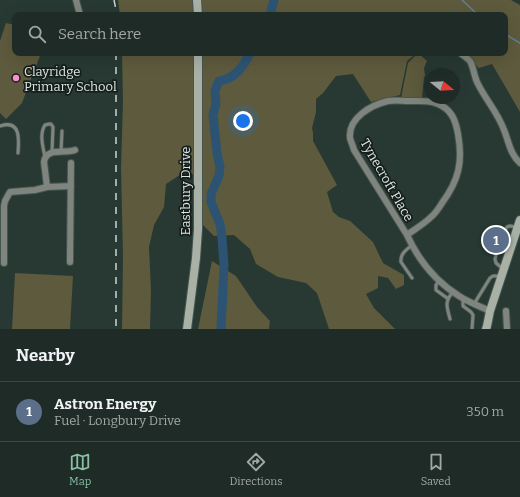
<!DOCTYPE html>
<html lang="en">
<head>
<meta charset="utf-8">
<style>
	:root { --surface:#1e2b26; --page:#26332e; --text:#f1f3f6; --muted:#a1a7a7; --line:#3c4743; --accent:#8abfa5 }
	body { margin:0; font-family:Bitter,serif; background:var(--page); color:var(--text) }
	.compass { position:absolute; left:424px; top:68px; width:36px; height:36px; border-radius:50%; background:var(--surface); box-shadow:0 4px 16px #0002; rotate:108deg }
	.you { position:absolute; left:243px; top:121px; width:14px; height:14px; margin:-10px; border:3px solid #fff; border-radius:50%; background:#1a73e8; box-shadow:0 0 0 6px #1a73e833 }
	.badge { display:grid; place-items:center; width:26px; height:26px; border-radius:50%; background:var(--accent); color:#fff; font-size:13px; font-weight:700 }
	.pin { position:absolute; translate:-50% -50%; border:2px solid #fff; box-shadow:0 1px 4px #0006 }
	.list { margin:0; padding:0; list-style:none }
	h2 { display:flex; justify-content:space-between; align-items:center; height:52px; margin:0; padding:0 16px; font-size:17px }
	h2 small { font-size:13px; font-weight:400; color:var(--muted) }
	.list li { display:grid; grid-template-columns:26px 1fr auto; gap:12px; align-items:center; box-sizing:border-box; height:60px; padding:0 16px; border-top:1px solid var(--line) }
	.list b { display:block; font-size:15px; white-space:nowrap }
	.list p { margin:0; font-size:13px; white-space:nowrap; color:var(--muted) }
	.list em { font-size:13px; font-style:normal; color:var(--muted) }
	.icon { flex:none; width:22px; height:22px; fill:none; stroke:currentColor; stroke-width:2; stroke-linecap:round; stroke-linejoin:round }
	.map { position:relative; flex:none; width:520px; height:329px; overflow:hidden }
	.search { position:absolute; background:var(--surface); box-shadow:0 4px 16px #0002; left:12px; right:12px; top:12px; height:44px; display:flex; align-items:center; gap:10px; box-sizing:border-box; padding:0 14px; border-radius:8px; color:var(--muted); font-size:15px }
	.sheet { height:112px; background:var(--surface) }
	nav { display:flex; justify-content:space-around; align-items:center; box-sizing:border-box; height:56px; border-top:1px solid var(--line); background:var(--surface); font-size:11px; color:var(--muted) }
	nav a { display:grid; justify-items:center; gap:2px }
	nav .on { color:var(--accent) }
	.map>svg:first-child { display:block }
</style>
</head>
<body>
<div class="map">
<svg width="520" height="329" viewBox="0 0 520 329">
	<rect width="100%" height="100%" fill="#283933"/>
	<!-- green -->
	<path fill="#5d5a3d" d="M 118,0 L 511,0 L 520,5 L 520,112 L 492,64 L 479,68 L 464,53 L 505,53 L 505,15 L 120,15 Z
		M 6,23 L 15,25 L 15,53 L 41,53 L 22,103 L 6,119 L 0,113 L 0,41 Z
		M 122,53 L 417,53 L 407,61 L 400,95 L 371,102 L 353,74 L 336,76 L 323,93 L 316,99 L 316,112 L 312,128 L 313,133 L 313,141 L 337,185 L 327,192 L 333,212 L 339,217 L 350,221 L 373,242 L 383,263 L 404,275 L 404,285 L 396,289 L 388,278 L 378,276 L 378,288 L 366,294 L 374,308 L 395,329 L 329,329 L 317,293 L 306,283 L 278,277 L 256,264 L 250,249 L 234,235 L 214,236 L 200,222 L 201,178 L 186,171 L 166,184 L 164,207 L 154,225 L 149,247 L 151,290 L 150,329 L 122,329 L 123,256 L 121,168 L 123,101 Z
		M 418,53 L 427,61 L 424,68 L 425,76 L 424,77 L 422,98 L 401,98 L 408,63 Z
		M 212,261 L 236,276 L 257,307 L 270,321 L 269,329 L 198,329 Z
		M 15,273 L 73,276 L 70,329 L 12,329 Z"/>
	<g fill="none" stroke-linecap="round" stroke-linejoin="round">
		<!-- stream -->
		<path stroke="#618094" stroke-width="1.5" d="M 462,0 L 478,15
			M 505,34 L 520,43"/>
		<!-- river -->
		<path stroke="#2c5472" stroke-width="9" d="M 270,15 L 274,0
			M 221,329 L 224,265 L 222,237 L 220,224 L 211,202 L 211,194 L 219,176 L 220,167 L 217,153 L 213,115 L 216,104 L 215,91 L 219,81 C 235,79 243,67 250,53"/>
		<!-- lane casing -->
		<g stroke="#45554f" stroke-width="4.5">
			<path id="lane" d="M 0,126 C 21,119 19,140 18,153
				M 61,152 L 62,131
				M 45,157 C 43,147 39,134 45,125 L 49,124 L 51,124 L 53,127 L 52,152
				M 412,245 C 406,250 400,254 401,262 L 412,278
				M 503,269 L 496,263 L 495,259 L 496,255 L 504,232 L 507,227 L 510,226 L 516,227
				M 439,281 L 436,285 L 436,290 L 447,298
				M 463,299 L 463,306 L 471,312 L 473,315 L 472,329
				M 474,304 L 490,278 L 493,276 L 501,276
				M 450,319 C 447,307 444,302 453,292"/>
		</g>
		<!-- street casing -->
		<g stroke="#45554f" stroke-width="8">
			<path id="street" d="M 76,0 L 80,15
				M 460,53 C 463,55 467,58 470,61 C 474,68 474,77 478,84 C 486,100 498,113 504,130 C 509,142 510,154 520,163
				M 47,187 L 44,162 C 46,147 65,154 75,150
				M 407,235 C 415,229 424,224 431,217 C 436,213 439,208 442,203 C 459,180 463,162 458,134 C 456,123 453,112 442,106 C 433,100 420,101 409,101 C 402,101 395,100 388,101 C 371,105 348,118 350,138 C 351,142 353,146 354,150 L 407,235 C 418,259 435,281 459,296 C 468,302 479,306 490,311
				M 70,262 L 71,163
				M 4,263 L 4,206 L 5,201 L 10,192 L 35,190 L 47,187 L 71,186
				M 506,311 L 507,329"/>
		</g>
		<!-- secondary casing -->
		<g stroke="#45554f" stroke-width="10">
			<path id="secondary" d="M 197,0 L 198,15
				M 187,329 L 196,258 L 198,229 L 198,53
				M 486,329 L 487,326 L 490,311 L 520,220"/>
		</g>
		<!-- lane -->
		<use href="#lane" stroke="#7f847e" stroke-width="3"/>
		<!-- street -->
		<use href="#street" stroke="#7f847e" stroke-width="6"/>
		<!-- secondary -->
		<use href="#secondary" stroke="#a9b1a7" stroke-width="8"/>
		<!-- rail -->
		<path stroke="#cad5d1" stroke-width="1.5" stroke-dasharray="7 7" stroke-linecap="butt" d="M 114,0 L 117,15
			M 116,53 L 116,329"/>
	</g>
	<!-- markers -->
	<circle fill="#f790cd" stroke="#161e1c" stroke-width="1.5" cx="16" cy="78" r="4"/>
	<g text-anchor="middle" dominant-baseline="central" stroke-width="3.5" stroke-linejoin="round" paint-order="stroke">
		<!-- poi labels -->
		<g font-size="13" fill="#dce6e3" stroke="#161e1c" text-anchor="start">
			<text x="24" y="71">Clayridge<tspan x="24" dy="15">Primary School</tspan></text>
		</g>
		<!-- street labels -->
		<g font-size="13" fill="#dce6e3" stroke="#161e1c">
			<text transform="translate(387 180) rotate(60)">Tynecroft Place</text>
			<text transform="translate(185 191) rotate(-90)">Eastbury Drive</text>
		</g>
	</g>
</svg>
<svg class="compass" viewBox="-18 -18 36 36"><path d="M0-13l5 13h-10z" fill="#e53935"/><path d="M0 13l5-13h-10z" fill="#a1a7a7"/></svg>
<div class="you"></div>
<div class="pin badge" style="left:496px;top:240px;background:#5c6f8a">1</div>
<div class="search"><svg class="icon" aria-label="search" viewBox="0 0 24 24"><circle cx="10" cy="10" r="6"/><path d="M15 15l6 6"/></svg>Search here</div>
</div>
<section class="sheet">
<h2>Nearby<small></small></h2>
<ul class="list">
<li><span class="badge" style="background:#5c6f8a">1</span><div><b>Astron Energy</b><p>Fuel · Longbury Drive</p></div><em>350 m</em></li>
</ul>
</section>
<nav>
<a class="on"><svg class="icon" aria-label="map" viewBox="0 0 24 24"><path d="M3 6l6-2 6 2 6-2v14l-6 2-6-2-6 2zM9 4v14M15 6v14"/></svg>Map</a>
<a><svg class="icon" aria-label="directions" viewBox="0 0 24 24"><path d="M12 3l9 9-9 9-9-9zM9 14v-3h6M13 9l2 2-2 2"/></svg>Directions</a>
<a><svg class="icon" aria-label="saved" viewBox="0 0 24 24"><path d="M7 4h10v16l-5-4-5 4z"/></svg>Saved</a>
</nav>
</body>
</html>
